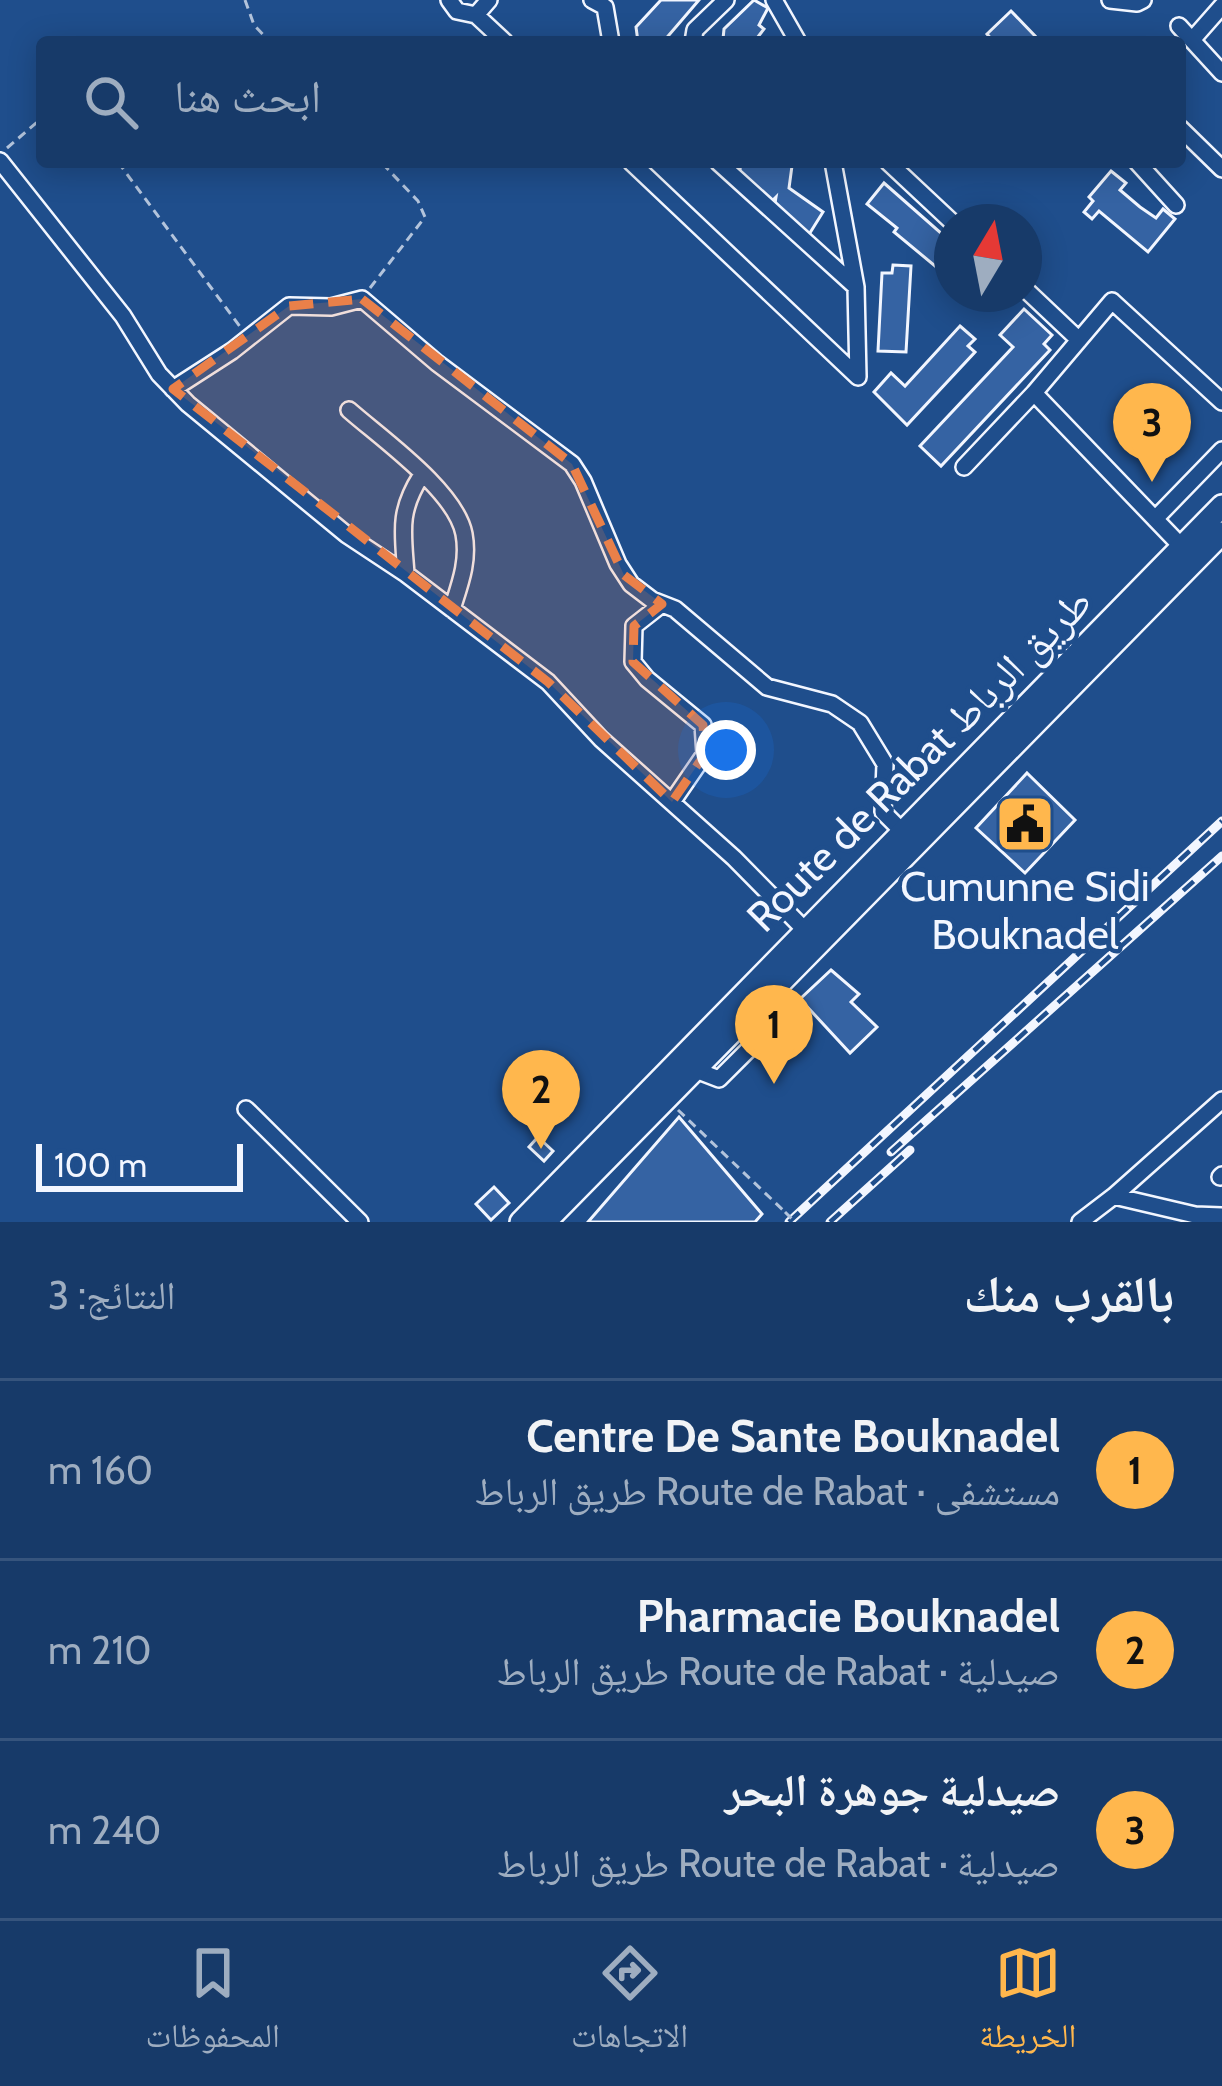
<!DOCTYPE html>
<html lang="ar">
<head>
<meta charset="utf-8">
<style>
	:root { --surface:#173a69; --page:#20416f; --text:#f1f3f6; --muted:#9eadc0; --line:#36547d; --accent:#ffb74d }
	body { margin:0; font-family:Cabin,"Noto Naskh Arabic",sans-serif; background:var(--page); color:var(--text); direction:rtl }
	.compass { position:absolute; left:934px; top:204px; width:108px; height:108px; border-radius:50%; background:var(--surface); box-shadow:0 6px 30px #0003; rotate:10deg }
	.scale { position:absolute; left:36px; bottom:30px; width:207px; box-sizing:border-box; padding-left:12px; border:6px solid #f2f6ff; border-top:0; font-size:33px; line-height:42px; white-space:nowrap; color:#f2f6ff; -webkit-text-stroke:9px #1f4e8c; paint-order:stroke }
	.you { position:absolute; left:726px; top:750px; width:42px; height:42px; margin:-30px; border:9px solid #fff; border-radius:50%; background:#1a73e8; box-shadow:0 0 0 18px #1a73e833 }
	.badge { display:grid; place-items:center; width:78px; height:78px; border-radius:50%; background:var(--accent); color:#111; font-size:39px; font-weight:700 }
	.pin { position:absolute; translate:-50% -99px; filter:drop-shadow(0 3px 6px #0008) }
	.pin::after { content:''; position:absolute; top:63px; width:42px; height:36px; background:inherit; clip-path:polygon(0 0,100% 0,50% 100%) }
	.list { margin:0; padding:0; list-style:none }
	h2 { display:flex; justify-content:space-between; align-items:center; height:156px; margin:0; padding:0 48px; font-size:51px }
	h2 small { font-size:39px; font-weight:400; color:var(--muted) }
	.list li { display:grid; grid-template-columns:78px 1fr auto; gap:36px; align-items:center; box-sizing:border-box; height:180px; padding:0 48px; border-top:3px solid var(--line) }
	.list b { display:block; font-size:45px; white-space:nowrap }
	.list p { margin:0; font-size:39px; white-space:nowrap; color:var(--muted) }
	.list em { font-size:39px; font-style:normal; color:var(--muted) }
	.icon { flex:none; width:66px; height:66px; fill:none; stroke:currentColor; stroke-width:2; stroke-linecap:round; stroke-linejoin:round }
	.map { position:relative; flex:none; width:1222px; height:1222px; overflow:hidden; direction:ltr }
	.search { position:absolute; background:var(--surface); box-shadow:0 6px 30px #0003; left:36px; right:36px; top:36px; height:132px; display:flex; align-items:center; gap:30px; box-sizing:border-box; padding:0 42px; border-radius:12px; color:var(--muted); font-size:45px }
	.sheet { height:696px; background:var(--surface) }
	nav { display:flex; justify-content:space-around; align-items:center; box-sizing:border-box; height:168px; border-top:3px solid var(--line); background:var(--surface); font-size:33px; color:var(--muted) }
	nav a { display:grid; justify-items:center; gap:6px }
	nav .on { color:var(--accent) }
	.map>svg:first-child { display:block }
</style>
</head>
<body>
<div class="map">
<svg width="1222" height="1222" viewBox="0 0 1222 1222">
	<rect width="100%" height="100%" fill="#1f4e8c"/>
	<!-- building -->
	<path fill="#3563a3" stroke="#f2f6ff" stroke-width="3" d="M 661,0 L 699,0 L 663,42 L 638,42 L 636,27 Z
		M 754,0 L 768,8 L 759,25 L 764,29 L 754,42 L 711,42 L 712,38 L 723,39 L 724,29 Z
		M 1011,11 L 1036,37 L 1030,42 L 1004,42 L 1000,38 L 994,42 L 987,34 Z
		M 741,162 L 787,162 L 792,166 L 789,188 L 823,212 L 808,236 L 774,209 L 776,197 L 771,202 L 739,177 Z
		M 1111,171 L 1126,183 L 1120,190 L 1140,207 L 1156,218 L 1163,209 L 1175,219 L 1148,252 L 1099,211 L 1092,219 L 1084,212 L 1093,201 L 1089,197 Z
		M 884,183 L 943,235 L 947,231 L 952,235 L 952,280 L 894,232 L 897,228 L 867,204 Z
		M 893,265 L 911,266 L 906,352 L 878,351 L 882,273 L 892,273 Z
		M 1024,309 L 1052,335 L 1044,344 L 1050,350 L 941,466 L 920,446 L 1013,347 L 1000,335 Z
		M 960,326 L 975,339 L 968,346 L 975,352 L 907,425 L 874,392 L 891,373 L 905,386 Z
		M 1027,773 L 1075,820 L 1025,873 L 976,828 Z
		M 831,970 L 859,994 L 851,1002 L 877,1027 L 850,1053 L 800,999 Z
		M 679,1117 L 762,1214 L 755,1222 L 588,1222 Z
		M 538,1137 L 553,1151 L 544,1161 L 529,1147 Z
		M 494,1187 L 509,1203 L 491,1220 L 476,1204 Z"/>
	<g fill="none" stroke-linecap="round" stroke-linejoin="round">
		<!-- minor casing -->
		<g stroke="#f2f6ff" stroke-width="20">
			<path id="minor" d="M 449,0 L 457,11 L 476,15
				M 489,0 L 476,15 L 505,42
				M 592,0 L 605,7 L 611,42
				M 774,0 L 798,42
				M 1110,0 L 1137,3 L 1143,0
				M 1179,26 L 1222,73
				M 1192,40 L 1222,6
				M 693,42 L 695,30 L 726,0
				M 1180,128 L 1222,169
				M 0,161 L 123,316 L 159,374 L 188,404 L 347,535 L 406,574 L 548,682 L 601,739 L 734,858 L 805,930
				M 631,162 L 858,377
				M 718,162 L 856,287
				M 833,162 L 856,287 L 858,377
				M 888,162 L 952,222
				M 1137,162 L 1176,205
				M 1024,288 L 1079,340
				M 173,389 L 232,351 L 289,306 L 331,307 L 362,299 L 437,363 L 572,464 L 583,481 L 618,564 L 631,584 L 652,600 L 675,609 L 767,687 L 832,704 L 860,723 L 885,764 L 883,812 L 903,832
				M 1034,393 L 1182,547
				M 349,410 C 382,439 456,491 464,534 C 469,561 460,584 452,609
				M 964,467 L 1034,393 L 1112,301 L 1222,402
				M 1155,519 L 1222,450
				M 406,574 C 403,532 398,512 421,476
				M 662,604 L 634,626 L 633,662 L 647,679 L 703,725 L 705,754 L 672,802
				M 693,1069 L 719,1079 L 762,1036 L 763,1029 L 754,1008
				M 246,1109 L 360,1222
				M 1220,1177 L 1222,1175
				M 1114,1196 L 1222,1100
				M 1080,1222 L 1114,1196 L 1195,1215 L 1222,1216"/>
		</g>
		<!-- major casing -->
		<g stroke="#f2f6ff" stroke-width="26">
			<path id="major" d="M 521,1222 L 1222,506
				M 545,1222 L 1222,533"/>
		</g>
		<!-- path -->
		<path stroke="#b3c4dc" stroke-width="3" stroke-dasharray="9 6" stroke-linecap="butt" d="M 245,0 L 254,25 L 270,42
			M 7,148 L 42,118
			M 118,162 L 241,328
			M 370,288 L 425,217 L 418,201 L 381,162
			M 678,1110 L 785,1212"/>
		<!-- minor -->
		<use href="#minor" stroke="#1f4e8c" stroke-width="15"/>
		<!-- major -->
		<use href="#major" stroke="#1f4e8c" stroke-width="21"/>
		<!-- rail casing -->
		<g stroke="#f2f6ff" stroke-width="9">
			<path id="rail" d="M 891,1152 L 1222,856
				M 789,1222 L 1222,821
				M 830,1222 L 910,1150"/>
		</g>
		<!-- rail -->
		<use href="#rail" stroke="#1f4e8c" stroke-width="4.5" stroke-dasharray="14" stroke-linecap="butt"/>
		<!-- path-bridge -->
		<path stroke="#b3c4dc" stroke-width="3" stroke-dasharray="9 6" stroke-linecap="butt" d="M 785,1212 L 795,1222"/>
	</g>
	<!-- marked area -->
	<path fill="#ea8049" fill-opacity="0.2" stroke="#ea8049" stroke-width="9" stroke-dasharray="24 15" stroke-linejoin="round" d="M 362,299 L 572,464 L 624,575 L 662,604 L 634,626 L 633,662 L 703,725 L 705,754 L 672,802 L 548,682 L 173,389 L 289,306 Z"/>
	<!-- icons -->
	<defs>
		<g id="civic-square" transform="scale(3)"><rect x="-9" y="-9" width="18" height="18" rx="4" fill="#ffb74d" stroke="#1f4e8c"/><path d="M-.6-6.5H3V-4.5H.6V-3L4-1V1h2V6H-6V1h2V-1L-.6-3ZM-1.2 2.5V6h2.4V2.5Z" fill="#111"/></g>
	</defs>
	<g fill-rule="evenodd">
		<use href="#civic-square" x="1025" y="824"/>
	</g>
	<g text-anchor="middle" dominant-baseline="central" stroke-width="9" stroke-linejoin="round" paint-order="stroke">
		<!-- street labels -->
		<g font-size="42" fill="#f2f6ff" stroke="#1f4e8c">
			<text transform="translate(919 759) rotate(-45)">Route de Rabat طريق الرباط</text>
		</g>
		<!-- poi labels -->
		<g font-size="42" fill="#f2f6ff" stroke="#1f4e8c">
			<text x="1025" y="886">Cumunne Sidi<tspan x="1025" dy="48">Bouknadel</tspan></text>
		</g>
	</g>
</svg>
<svg class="compass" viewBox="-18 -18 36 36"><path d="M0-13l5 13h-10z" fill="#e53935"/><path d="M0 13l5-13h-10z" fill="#9eadc0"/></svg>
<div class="scale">100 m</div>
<div class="you"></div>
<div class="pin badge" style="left:774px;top:1084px">1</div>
<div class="pin badge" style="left:541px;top:1149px">2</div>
<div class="pin badge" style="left:1152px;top:482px">3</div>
<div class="search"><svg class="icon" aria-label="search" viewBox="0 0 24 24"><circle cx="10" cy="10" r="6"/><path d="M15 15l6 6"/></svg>ابحث هنا</div>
</div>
<section class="sheet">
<h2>بالقرب منك<small>النتائج: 3</small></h2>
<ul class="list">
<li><span class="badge">1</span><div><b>Centre De Sante Bouknadel</b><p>مستشفى · Route de Rabat طريق الرباط</p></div><em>160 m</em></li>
<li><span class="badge">2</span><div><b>Pharmacie Bouknadel</b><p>صيدلية · Route de Rabat طريق الرباط</p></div><em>210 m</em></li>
<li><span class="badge">3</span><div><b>صيدلية جوهرة البحر</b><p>صيدلية · Route de Rabat طريق الرباط</p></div><em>240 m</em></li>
</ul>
</section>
<nav>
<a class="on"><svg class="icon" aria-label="map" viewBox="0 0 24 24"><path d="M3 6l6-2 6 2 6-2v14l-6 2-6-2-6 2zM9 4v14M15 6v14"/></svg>الخريطة</a>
<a><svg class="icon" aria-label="directions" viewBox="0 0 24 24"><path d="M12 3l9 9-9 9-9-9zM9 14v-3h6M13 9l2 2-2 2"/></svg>الاتجاهات</a>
<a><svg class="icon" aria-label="saved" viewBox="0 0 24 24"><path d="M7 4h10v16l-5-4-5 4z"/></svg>المحفوظات</a>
</nav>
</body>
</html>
